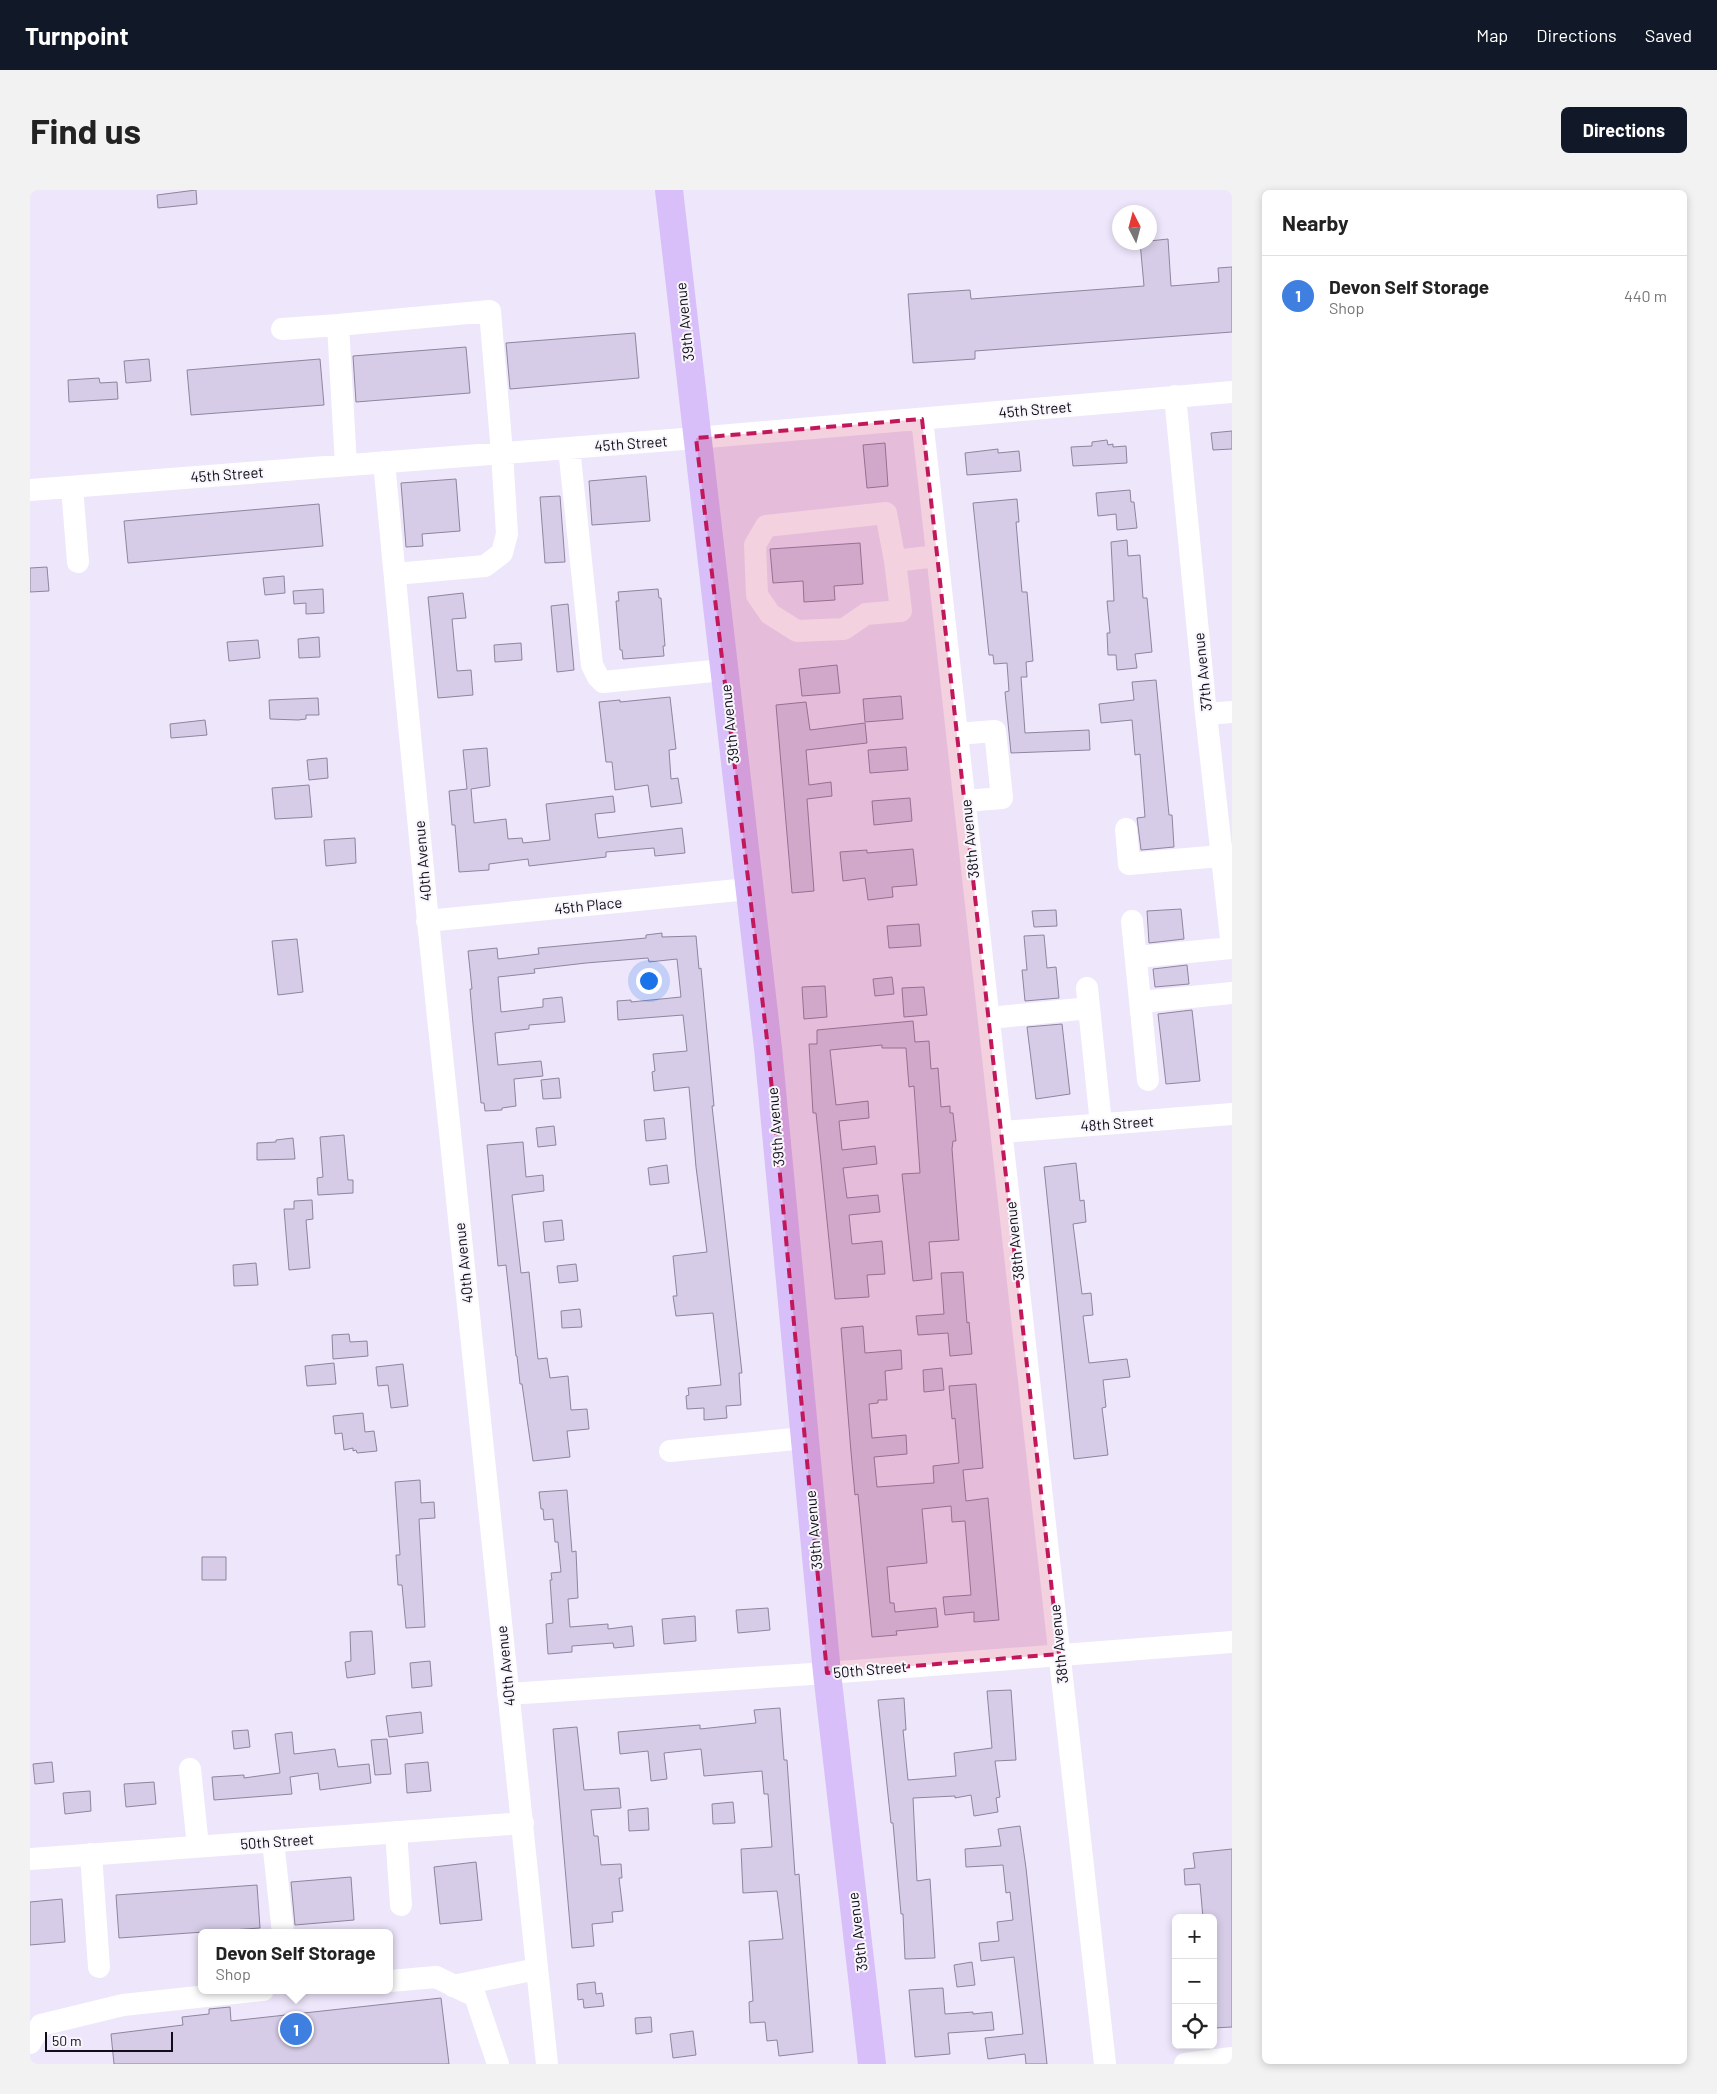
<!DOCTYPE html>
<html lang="en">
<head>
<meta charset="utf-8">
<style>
	:root { --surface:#fff; --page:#f2f2f2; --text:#222; --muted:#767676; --line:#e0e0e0; --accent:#111827 }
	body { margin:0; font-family:Barlow,sans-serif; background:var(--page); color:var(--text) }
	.controls { position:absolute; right:15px; bottom:15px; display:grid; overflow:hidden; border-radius:8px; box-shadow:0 2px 8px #0003 }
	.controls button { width:45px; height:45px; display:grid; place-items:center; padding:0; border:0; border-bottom:1px solid var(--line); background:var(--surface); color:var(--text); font:25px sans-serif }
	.compass { position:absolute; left:1082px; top:15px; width:45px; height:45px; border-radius:50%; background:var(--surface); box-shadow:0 2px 8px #0003; rotate:354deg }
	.scale { position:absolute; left:15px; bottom:12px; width:128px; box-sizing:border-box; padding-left:5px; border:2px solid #100d16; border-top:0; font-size:14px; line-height:18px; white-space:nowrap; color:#100d16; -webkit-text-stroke:4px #f8f6fc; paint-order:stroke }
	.you { position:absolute; left:618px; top:790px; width:18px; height:18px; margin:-12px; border:4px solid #fff; border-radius:50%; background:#1a73e8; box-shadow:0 0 0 8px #1a73e833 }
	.badge { display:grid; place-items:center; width:32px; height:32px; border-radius:50%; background:var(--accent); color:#fff; font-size:16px; font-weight:700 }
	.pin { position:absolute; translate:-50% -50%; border:2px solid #fff; box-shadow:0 1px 5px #0006 }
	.popup { position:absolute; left:168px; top:1739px; width:195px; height:65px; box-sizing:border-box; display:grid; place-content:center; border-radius:8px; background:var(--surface); filter:drop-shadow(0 1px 4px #0005); font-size:16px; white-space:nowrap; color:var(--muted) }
	.popup b { font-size:19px; color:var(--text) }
	.popup::after { content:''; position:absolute; left:50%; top:100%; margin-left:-10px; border:10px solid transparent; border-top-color:var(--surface) }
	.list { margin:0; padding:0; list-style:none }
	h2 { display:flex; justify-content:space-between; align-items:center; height:65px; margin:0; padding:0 20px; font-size:21px }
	h2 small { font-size:16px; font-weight:400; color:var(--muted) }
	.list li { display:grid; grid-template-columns:32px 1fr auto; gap:15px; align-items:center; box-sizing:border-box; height:80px; padding:0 20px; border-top:1px solid var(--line) }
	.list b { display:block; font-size:19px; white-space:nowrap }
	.list p { margin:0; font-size:16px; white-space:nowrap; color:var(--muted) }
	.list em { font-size:16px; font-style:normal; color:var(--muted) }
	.icon { flex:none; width:28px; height:28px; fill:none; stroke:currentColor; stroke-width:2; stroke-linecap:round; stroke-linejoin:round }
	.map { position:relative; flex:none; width:1202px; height:1874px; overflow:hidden; border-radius:8px }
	header { display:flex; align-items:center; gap:30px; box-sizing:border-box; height:70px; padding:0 25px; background:var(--accent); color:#fff }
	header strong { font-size:24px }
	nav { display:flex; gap:28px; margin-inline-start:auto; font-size:18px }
	.intro { display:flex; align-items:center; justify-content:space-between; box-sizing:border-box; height:120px; padding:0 30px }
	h1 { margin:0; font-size:35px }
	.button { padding:12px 22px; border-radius:8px; background:var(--accent); color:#fff; font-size:18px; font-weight:700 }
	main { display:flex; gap:30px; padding:0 30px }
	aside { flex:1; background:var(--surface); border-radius:8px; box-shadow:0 2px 8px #0003 }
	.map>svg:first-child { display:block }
</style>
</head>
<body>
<header>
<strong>Turnpoint</strong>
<nav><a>Map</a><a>Directions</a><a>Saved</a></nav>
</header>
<div class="intro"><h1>Find us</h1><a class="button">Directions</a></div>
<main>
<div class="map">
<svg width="1202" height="1874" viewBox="0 0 1202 1874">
	<rect width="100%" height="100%" fill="#eee6fb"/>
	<!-- building -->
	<path fill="#d6cce7" stroke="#8e859e" d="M 166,0 L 167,14 L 128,18 L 127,5 Z
		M 1138,49 L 1141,96 L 1189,92 L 1188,78 L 1202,77 L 1202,142 L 945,161 L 945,169 L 883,173 L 878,104 L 940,100 L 941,109 L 1114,96 L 1110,52 Z
		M 605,143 L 609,188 L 480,199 L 476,153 Z
		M 436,157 L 440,203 L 326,212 L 323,166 Z
		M 119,169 L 121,191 L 96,193 L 94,171 Z
		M 290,169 L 294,215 L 161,225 L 157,180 Z
		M 69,188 L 70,193 L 87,192 L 88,209 L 39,212 L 38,190 Z
		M 1202,241 L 1202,259 L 1183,260 L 1181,243 Z
		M 1077,250 L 1078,255 L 1083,254 L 1083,257 L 1096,256 L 1097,273 L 1043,276 L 1041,257 L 1062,256 L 1062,252 Z
		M 855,253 L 858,296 L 837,298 L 833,255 Z
		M 968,259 L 968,263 L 989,261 L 991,281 L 937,285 L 935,263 Z
		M 616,286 L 620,331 L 562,335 L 559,291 Z
		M 426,289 L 430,341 L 392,344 L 393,356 L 376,357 L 371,293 Z
		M 1100,300 L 1101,312 L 1104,312 L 1107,338 L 1087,340 L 1086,324 L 1068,326 L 1066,303 Z
		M 530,306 L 535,372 L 515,373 L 510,307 Z
		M 987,309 L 989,332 L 986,332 L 992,402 L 997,402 L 1003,471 L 996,472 L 997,487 L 991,487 L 995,543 L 1059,540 L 1060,560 L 981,563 L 975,502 L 979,501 L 977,473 L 964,474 L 963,465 L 959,465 L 943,313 Z
		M 289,314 L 293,356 L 98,373 L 94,331 Z
		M 1097,350 L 1098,366 L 1110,365 L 1113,408 L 1117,408 L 1122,462 L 1105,464 L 1107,478 L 1087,480 L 1086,465 L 1078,465 L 1077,443 L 1080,443 L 1077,411 L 1084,411 L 1081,352 Z
		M 830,353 L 833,394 L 804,396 L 805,410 L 774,412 L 773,391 L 743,393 L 740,359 Z
		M 17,377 L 19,401 L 0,402 L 0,378 Z
		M 254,386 L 255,403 L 235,405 L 233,388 Z
		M 293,399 L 294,423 L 276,424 L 276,413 L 264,414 L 263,401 Z
		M 628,399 L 629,408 L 631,408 L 635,456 L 633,456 L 634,466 L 593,469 L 592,460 L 590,460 L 586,411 L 589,411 L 588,402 Z
		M 433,403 L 436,428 L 422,429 L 427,481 L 441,480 L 443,505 L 408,508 L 398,407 Z
		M 538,414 L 544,480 L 527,482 L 521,416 Z
		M 289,447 L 290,467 L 269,468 L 268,449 Z
		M 228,450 L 230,468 L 199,471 L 197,452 Z
		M 491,453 L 492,470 L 465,472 L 464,455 Z
		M 807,475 L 810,503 L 772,506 L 769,479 Z
		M 1126,490 L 1139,625 L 1142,625 L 1144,657 L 1111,660 L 1107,628 L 1115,627 L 1110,564 L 1105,565 L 1102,530 L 1071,533 L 1069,514 L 1104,510 L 1102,492 Z
		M 871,506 L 873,529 L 835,532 L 833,509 Z
		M 640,507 L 646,559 L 639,560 L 641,589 L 648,588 L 652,613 L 621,617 L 618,595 L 585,600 L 582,572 L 576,572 L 569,512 L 590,510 L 590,512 Z
		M 288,508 L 289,525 L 276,525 L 276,529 L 268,530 L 240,529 L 239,510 Z
		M 776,512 L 780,540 L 835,533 L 837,553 L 776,560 L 779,595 L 801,592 L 802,606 L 777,609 L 784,701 L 762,703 L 746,515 Z
		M 175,530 L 177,545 L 141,548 L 140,534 Z
		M 876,557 L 878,580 L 840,583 L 838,560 Z
		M 457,558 L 460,596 L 441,599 L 444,633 L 476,629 L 478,649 L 492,648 L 493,653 L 520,650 L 516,614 L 583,606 L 585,622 L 565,624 L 568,648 L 652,638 L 655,663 L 625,666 L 624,658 L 576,662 L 576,667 L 499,676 L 498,669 L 459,674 L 459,680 L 429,682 L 425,635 L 422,635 L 419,601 L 437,599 L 433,560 Z
		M 297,568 L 298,588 L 279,590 L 277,570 Z
		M 279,595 L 282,627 L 245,629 L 242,598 Z
		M 880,608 L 882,631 L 844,635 L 842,611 Z
		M 325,648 L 326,673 L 296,676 L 294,650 Z
		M 883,659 L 887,695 L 862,697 L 863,707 L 838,710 L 835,688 L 813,691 L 810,662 L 837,660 L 837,663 Z
		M 1151,719 L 1154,749 L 1119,753 L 1117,721 Z
		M 1026,720 L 1027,736 L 1004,737 L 1002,721 Z
		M 889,734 L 891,756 L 859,758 L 857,736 Z
		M 632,743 L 632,747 L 666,746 L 669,779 L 671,778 L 684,916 L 682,916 L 712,1183 L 709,1183 L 711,1215 L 696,1216 L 697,1228 L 674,1230 L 674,1218 L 657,1219 L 656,1206 L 659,1205 L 658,1198 L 691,1195 L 683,1123 L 646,1126 L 643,1106 L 647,1106 L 643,1066 L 677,1062 L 666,977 L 659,897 L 624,901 L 622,882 L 625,881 L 623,864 L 657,861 L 653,825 L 588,830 L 587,811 L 601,810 L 601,812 L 651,807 L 647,769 L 619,772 L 618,768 L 556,773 L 504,779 L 505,783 L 468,787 L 471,822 L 513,817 L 513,809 L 532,807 L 535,832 L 499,835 L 499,839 L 465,843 L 468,875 L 511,871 L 513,886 L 484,889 L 486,916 L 472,918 L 472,920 L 455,921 L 454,913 L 451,913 L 443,834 L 440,799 L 442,799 L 438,761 L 467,758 L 468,769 L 509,764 L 508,758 L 616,748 L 616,745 Z
		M 1014,745 L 1017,778 L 1026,777 L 1029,808 L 995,811 L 992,780 L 997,780 L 994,746 Z
		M 267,749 L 273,802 L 248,805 L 242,751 Z
		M 1157,775 L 1159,794 L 1125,797 L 1123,779 Z
		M 862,787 L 864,804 L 845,806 L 843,789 Z
		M 795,796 L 797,827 L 774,829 L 772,797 Z
		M 894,797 L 897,825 L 874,827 L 872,798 Z
		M 1162,820 L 1170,891 L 1136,894 L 1128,824 Z
		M 883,831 L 885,852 L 899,851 L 901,879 L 908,878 L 911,917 L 920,916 L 920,923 L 923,923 L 926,951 L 923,951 L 922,959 L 929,1050 L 899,1052 L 902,1089 L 883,1091 L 872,984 L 890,983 L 884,896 L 879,897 L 876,858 L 852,858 L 852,855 L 800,860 L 806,915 L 838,911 L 839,928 L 809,931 L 812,960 L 845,956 L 847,974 L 813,978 L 817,1008 L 848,1005 L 850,1022 L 819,1025 L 822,1054 L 852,1051 L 855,1084 L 837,1085 L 839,1107 L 805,1109 L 786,923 L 783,923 L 779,854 L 787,854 L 787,840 Z
		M 1032,834 L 1040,904 L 1006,909 L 997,837 Z
		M 529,888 L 531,908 L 513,909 L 511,890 Z
		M 634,928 L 636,949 L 616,951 L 614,930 Z
		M 524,936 L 526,955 L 508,957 L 506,938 Z
		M 314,945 L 318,990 L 323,990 L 323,1003 L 288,1005 L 287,988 L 293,987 L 290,947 Z
		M 263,948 L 265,969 L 227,970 L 227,953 L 246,952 L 246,950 Z
		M 493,952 L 496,987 L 513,985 L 514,1001 L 482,1005 L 491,1083 L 499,1082 L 508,1169 L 517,1168 L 520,1188 L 538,1186 L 541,1220 L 557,1219 L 559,1239 L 537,1241 L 540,1267 L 503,1271 L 492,1194 L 490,1194 L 487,1166 L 486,1166 L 476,1075 L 468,1076 L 457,955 Z
		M 1046,973 L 1050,1011 L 1054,1010 L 1056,1032 L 1043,1034 L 1052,1104 L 1061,1103 L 1063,1125 L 1053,1126 L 1059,1173 L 1097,1169 L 1100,1187 L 1073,1190 L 1076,1217 L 1072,1218 L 1078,1265 L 1044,1269 L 1014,977 Z
		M 637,975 L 639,993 L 620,995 L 618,978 Z
		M 282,1010 L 283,1029 L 276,1030 L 280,1078 L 259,1080 L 254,1019 L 264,1019 L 264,1011 Z
		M 532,1030 L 534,1050 L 515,1052 L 513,1032 Z
		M 226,1073 L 228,1095 L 204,1096 L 203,1075 Z
		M 546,1074 L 548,1091 L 529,1093 L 527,1076 Z
		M 933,1082 L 937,1133 L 939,1132 L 942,1164 L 920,1166 L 918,1143 L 888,1145 L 886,1126 L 914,1124 L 911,1083 Z
		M 550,1119 L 552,1137 L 532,1138 L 531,1121 Z
		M 833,1136 L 835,1163 L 871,1160 L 872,1179 L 855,1181 L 857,1210 L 848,1210 L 848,1213 L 839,1214 L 842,1248 L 876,1245 L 877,1264 L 844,1267 L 847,1297 L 904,1293 L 903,1276 L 929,1273 L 925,1228 L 922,1229 L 919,1196 L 946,1194 L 953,1278 L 933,1280 L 936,1311 L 958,1308 L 969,1430 L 944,1432 L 944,1422 L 915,1425 L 913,1407 L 941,1405 L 935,1331 L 922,1332 L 921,1316 L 892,1319 L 897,1373 L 857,1377 L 860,1413 L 864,1413 L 865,1422 L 906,1418 L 908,1437 L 866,1441 L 867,1445 L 842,1447 L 828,1304 L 825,1305 L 821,1262 L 811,1138 Z
		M 319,1144 L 320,1152 L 337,1151 L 338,1166 L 303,1169 L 302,1145 Z
		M 304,1173 L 306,1194 L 277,1196 L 275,1176 Z
		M 373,1174 L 378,1216 L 361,1218 L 358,1195 L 348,1196 L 346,1177 Z
		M 912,1178 L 914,1200 L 894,1202 L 893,1180 Z
		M 333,1223 L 335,1242 L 344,1241 L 347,1261 L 327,1263 L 326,1260 L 323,1261 L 323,1258 L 314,1260 L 312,1243 L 305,1244 L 303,1226 Z
		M 390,1290 L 391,1313 L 404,1312 L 405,1328 L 389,1329 L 395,1437 L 376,1438 L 372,1395 L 368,1395 L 366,1365 L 370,1365 L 365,1292 Z
		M 537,1300 L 542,1362 L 546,1361 L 548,1408 L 538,1409 L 540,1437 L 578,1434 L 578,1439 L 602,1436 L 604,1456 L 584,1458 L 583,1453 L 542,1456 L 542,1462 L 518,1464 L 516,1434 L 523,1433 L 520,1390 L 522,1390 L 521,1383 L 531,1382 L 528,1352 L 525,1352 L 523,1329 L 514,1330 L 513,1319 L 511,1319 L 509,1302 Z
		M 172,1367 L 196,1367 L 196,1390 L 172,1390 Z
		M 738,1418 L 740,1440 L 708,1443 L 706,1420 Z
		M 665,1426 L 666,1451 L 634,1454 L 632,1429 Z
		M 342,1441 L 345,1484 L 317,1488 L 315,1472 L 321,1471 L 320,1442 Z
		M 400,1471 L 402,1496 L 382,1498 L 380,1473 Z
		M 981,1500 L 986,1570 L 965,1571 L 970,1607 L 966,1608 L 968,1622 L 944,1626 L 941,1605 L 925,1608 L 925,1606 L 883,1608 L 887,1691 L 900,1689 L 905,1768 L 875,1769 L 873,1724 L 871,1724 L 863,1633 L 861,1633 L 848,1510 L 874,1508 L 876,1540 L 873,1540 L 878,1590 L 926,1586 L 924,1563 L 962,1558 L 957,1501 Z
		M 750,1518 L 754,1570 L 757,1570 L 765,1685 L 769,1684 L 783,1862 L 749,1866 L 747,1850 L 737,1851 L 735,1832 L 720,1833 L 719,1812 L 723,1811 L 719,1751 L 753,1749 L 747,1701 L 713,1703 L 711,1659 L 742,1657 L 738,1604 L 734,1604 L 732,1581 L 674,1586 L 671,1559 L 634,1563 L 637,1589 L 621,1591 L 618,1561 L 590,1564 L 588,1542 L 670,1535 L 670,1539 L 726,1533 L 724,1520 Z
		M 391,1522 L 393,1543 L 359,1547 L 356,1526 Z
		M 547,1537 L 554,1600 L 589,1598 L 591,1618 L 561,1620 L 564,1646 L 568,1646 L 571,1675 L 591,1674 L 592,1688 L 589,1688 L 593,1721 L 582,1722 L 583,1732 L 562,1734 L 564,1756 L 542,1758 L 523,1539 Z
		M 218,1540 L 220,1557 L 204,1559 L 202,1541 Z
		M 262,1542 L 264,1564 L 305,1559 L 308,1577 L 339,1574 L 341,1593 L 290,1600 L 288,1583 L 260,1587 L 262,1604 L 184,1610 L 182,1587 L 214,1585 L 214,1588 L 250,1583 L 245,1544 Z
		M 357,1549 L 361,1584 L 345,1585 L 341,1550 Z
		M 22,1572 L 24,1592 L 5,1594 L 3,1574 Z
		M 398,1572 L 401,1601 L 377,1603 L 375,1574 Z
		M 124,1592 L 126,1614 L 96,1617 L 94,1594 Z
		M 60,1601 L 61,1621 L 35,1624 L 33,1603 Z
		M 703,1612 L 705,1633 L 683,1634 L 682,1614 Z
		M 618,1618 L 619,1640 L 599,1641 L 598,1620 Z
		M 990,1636 L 996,1678 L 1017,1874 L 996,1874 L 995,1864 L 958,1869 L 955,1848 L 993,1844 L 984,1767 L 951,1771 L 949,1753 L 969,1751 L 967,1732 L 983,1730 L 980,1702 L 976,1703 L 973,1675 L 936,1677 L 935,1659 L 971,1656 L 968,1639 Z
		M 1202,1659 L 1202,1837 L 1183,1838 L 1183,1728 L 1173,1728 L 1170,1694 L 1155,1695 L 1154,1679 L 1165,1678 L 1163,1663 Z
		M 446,1672 L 452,1730 L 410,1734 L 404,1677 Z
		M 321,1687 L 324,1730 L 265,1735 L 261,1692 Z
		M 227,1695 L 230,1738 L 89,1748 L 86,1705 Z
		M 32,1709 L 35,1752 L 0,1755 L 0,1712 Z
		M 942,1772 L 945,1795 L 927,1797 L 924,1775 Z
		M 565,1792 L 566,1804 L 572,1803 L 574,1816 L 554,1818 L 553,1809 L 548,1810 L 547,1794 Z
		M 913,1798 L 915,1824 L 943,1822 L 943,1824 L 962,1822 L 964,1840 L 918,1843 L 920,1864 L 885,1867 L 879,1800 Z
		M 411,1808 L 419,1874 L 84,1874 L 81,1844 L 153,1835 L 152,1827 L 179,1824 L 179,1819 L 200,1817 L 201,1831 Z
		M 621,1827 L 622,1842 L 606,1844 L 605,1828 Z
		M 663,1841 L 666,1865 L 643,1868 L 640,1844 Z"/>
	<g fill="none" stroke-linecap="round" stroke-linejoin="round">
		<!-- minor -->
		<path stroke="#fff" stroke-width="22" d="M 252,139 L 308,135
			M 1145,206 L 1176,524 L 1202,757
			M 892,229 L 1075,1874
			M 539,258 L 562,475 L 568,487 L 573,492 L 693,480
			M 354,272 C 369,425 382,578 398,731 C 436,1112 479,1493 517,1874
			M 316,275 L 308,135 L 460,121 L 472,263 L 477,344 L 472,363 L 455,376 L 365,384
			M 42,297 L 48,372
			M 0,300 L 666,248 L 1202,202
			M 865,371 L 871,421 L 836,424 L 814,439 L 767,441 L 740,424 L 727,405 L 725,355 L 736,336 L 856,323 L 865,371 L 907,366
			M 1176,524 L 1202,522
			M 927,544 L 965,541 L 972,608 L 935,611
			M 1096,639 L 1099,674 L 1202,665
			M 397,731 L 718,699
			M 1102,731 L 1118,890
			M 1107,767 L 1202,758
			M 1057,798 L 1071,934
			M 1111,812 L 1202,803
			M 960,828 L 1059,818
			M 973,942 L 1202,924
			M 640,1261 L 775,1248
			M 478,1504 L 797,1483 L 1202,1452
			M 160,1579 L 168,1656
			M 366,1642 L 371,1715
			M 243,1651 L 253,1743
			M 61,1664 L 69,1777
			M 0,1669 L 493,1633
			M 360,1791 L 406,1787 L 445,1806 L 468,1874
			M 423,1796 L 507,1779
			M 0,1853 L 11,1835 L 93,1815 L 233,1800
			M 1155,1874 L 1202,1868"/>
		<!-- major -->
		<path stroke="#d8bffa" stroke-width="28" d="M 639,0 L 738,858 L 797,1483 L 842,1874"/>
	</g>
	<!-- marked area -->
	<path fill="#c2185b" fill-opacity="0.2" stroke="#c2185b" stroke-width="4" stroke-dasharray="10 6" stroke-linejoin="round" d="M 892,229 L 1029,1464 L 797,1483 L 738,858 L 666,248 Z"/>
	<g text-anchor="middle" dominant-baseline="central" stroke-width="4" stroke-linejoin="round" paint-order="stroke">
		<!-- street labels -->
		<g font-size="15" fill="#100d16" stroke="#f8f6fc">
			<text transform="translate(654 132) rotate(-96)">39th Avenue</text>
			<text transform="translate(1005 219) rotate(-5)">45th Street</text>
			<text transform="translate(601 253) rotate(-4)">45th Street</text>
			<text transform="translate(197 284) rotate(-4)">45th Street</text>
			<text transform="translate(1172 482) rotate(-96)">37th Avenue</text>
			<text transform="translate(699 534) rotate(-96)">39th Avenue</text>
			<text transform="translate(939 649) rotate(-96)">38th Avenue</text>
			<text transform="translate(392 671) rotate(-95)">40th Avenue</text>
			<text transform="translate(558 715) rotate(-6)">45th Place</text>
			<text transform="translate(1087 933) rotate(-4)">48th Street</text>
			<text transform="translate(745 937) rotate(-95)">39th Avenue</text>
			<text transform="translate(984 1051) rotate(-96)">38th Avenue</text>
			<text transform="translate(433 1073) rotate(-96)">40th Avenue</text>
			<text transform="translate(783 1340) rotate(-95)">39th Avenue</text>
			<text transform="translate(1028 1454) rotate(-96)">38th Avenue</text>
			<text transform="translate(475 1476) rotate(-96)">40th Avenue</text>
			<text transform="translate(840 1479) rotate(-5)">50th Street</text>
			<text transform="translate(247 1651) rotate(-4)">50th Street</text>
			<text transform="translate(827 1742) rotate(-97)">39th Avenue</text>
		</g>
	</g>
</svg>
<div class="controls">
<button>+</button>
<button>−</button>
<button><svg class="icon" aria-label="locate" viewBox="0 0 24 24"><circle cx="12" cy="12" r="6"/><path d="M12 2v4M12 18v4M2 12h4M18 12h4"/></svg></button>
</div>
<svg class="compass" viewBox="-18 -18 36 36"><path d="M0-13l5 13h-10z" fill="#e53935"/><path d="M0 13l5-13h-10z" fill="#767676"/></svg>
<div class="scale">50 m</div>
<div class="you"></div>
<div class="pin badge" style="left:266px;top:1839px;background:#3f7fe0">1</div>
<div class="popup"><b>Devon Self Storage</b>Shop</div>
</div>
<aside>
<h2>Nearby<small></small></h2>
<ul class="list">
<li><span class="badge" style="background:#3f7fe0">1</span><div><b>Devon Self Storage</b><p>Shop</p></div><em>440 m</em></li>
</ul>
</aside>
</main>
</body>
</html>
